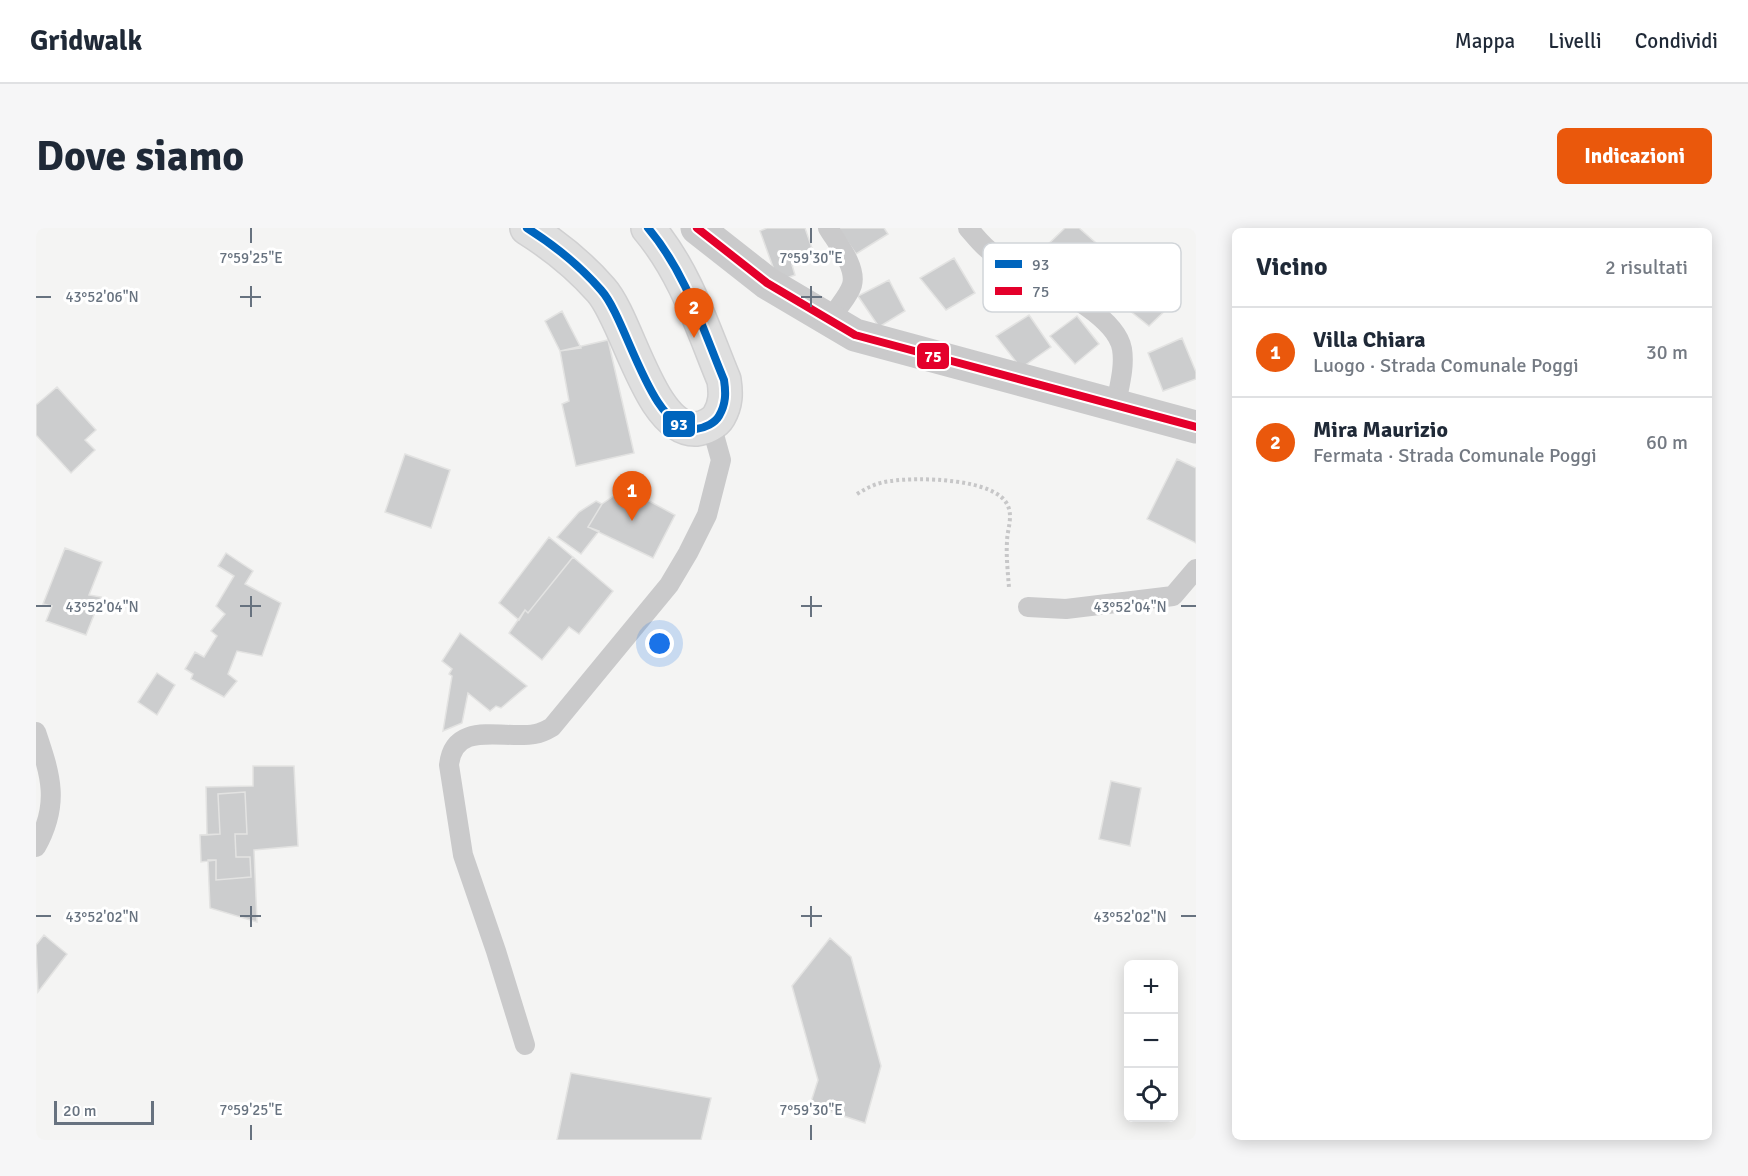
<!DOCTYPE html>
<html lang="it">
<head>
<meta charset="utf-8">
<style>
	:root { --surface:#fff; --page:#f6f6f7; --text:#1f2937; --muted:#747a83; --line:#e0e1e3; --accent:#ea580c }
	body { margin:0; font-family:Signika,sans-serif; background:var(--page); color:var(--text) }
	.controls { position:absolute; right:18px; bottom:18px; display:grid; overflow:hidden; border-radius:9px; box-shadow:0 3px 15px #0003 }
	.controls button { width:54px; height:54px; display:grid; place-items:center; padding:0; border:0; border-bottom:2px solid var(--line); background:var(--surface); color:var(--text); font:30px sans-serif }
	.scale { position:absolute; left:18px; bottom:15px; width:100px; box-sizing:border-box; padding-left:6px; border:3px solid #67727f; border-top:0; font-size:16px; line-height:21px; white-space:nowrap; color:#67727f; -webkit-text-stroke:4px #fff; paint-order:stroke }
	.you { position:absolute; left:624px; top:416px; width:21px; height:21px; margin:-15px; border:4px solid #fff; border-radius:50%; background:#1a73e8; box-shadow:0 0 0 9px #1a73e833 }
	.badge { display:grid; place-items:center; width:39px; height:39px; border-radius:50%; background:var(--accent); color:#fff; font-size:20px; font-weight:700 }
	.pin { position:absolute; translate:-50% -50px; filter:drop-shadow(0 2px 3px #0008) }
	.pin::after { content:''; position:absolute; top:32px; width:21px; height:18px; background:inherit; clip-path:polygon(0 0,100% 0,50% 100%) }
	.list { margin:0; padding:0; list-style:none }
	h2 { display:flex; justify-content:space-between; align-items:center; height:78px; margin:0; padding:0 24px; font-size:26px }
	h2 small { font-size:20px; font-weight:400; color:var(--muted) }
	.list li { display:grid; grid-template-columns:39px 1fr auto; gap:18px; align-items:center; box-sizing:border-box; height:90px; padding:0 24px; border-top:2px solid var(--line) }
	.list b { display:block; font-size:22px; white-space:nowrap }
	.list p { margin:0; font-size:20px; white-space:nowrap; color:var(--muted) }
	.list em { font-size:20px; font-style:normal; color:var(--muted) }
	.icon { flex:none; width:33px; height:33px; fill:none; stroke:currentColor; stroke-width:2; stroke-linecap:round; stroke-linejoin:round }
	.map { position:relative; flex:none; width:1160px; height:912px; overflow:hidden; border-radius:9px }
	header { display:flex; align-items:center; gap:36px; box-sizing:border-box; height:84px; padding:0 30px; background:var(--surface); border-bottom:2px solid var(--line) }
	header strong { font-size:28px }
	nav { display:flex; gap:33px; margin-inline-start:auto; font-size:21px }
	.intro { display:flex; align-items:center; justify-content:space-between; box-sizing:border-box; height:144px; padding:0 36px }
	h1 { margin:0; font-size:42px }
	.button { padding:15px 27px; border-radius:9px; background:var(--accent); color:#fff; font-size:21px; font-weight:700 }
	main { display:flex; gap:36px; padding:0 36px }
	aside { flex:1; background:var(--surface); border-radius:9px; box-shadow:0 3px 15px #0003 }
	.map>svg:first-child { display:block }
</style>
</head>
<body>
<header>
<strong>Gridwalk</strong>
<nav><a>Mappa</a><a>Livelli</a><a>Condividi</a></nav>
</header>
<div class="intro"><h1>Dove siamo</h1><a class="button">Indicazioni</a></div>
<main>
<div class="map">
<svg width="1160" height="912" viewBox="0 0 1160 912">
	<rect width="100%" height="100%" fill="#f4f4f3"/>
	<!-- building -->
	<path fill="#cccdce" stroke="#e3e3e2" stroke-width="1.5" d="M 731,0 L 769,0 L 779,29 L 756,37 L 759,47 L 742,53 L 724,3 Z
		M 802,0 L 848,0 L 852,6 L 820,26 Z
		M 1029,0 L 1043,0 L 1076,29 L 1044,59 L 1004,24 Z
		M 918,30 L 939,65 L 910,82 L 884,50 Z
		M 1109,50 L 1136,76 L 1113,98 L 1084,75 Z
		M 853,52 L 869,83 L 843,99 L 822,68 Z
		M 526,83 L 545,120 L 524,123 L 509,93 Z
		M 993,87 L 1015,119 L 985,140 L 960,108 Z
		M 1041,88 L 1063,116 L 1039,136 L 1014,108 Z
		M 1146,110 L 1160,144 L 1160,151 L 1127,163 L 1112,125 Z
		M 572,112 L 598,225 L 540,238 L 526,176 L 533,173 L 524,123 Z
		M 21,159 L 60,202 L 49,212 L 59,222 L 35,245 L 0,207 L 0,177 Z
		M 369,226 L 414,242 L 395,300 L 349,284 Z
		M 1141,231 L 1160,240 L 1160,315 L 1111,291 Z
		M 589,260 L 639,287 L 617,330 L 552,299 L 566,276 Z
		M 560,273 L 566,276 L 552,299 L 563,303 L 545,326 L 521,309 L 543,284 Z
		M 513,309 L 537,329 L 492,385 L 489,382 L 483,392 L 463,375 Z
		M 29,320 L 66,334 L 53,367 L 65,369 L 50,407 L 10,393 L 16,378 L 7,376 Z
		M 190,325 L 217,343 L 209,356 L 245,375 L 226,428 L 201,423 L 192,446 L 201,453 L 188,469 L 155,451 L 157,446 L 149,441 L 159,424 L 168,429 L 181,408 L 175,403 L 189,386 L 180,378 L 198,348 L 182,338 Z
		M 537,329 L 577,363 L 543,406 L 533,399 L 506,432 L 473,405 L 489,382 L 492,385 Z
		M 424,405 L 491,458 L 465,480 L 460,478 L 454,483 L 432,465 L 426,495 L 407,503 L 416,448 L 413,446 L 416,441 L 406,433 Z
		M 121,445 L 139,457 L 121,487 L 102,474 Z
		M 217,538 L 258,538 L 262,618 L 218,622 L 221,694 L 174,680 L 172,632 L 180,632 L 180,652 L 215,649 L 214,629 L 200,629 L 199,606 L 211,606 L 209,564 L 182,566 L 184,606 L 171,607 L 170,559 L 217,558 Z
		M 1075,553 L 1105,560 L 1094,618 L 1063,611 Z
		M 209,564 L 211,606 L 199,606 L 200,629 L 214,629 L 215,649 L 180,652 L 180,632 L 165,634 L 164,607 L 184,606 L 182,566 Z
		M 8,707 L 31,726 L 2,764 L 0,717 Z
		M 794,710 L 815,729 L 845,838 L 829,895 L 774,877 L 782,852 L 756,758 Z
		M 535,845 L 675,870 L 665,912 L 521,912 Z"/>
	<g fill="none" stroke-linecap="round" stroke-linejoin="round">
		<!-- secondary casing -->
		<g stroke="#d0d0d1" stroke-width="36">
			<path id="secondary" d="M 491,0 C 518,17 544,38 565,62 C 592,92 614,203 660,201 C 669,200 679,195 683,188 C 690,176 690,165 688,152 C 666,99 650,45 612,0"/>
		</g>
		<!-- path -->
		<path stroke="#c7c7c8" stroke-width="4" stroke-dasharray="3 3" stroke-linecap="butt" d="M 821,266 C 832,259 843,254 855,253 C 881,249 961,250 972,278 C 977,290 971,302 971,314 C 970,329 972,345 973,360"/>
		<!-- lane -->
		<path stroke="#cacacb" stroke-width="20" d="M 792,0 C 801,15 821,39 816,57 C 812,70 799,81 794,94
			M 932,0 C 940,9 948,20 958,26 C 991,47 1079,81 1086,121 C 1089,139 1083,159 1080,176
			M 992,379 L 1030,381 L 1137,368 L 1160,341
			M 0,504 C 15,548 24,576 0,619
			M 489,817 L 460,723 L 427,627 L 413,537 C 418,491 468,512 499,506 C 505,505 511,502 516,499 L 633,357 L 652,325 L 671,287 L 685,232 L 675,196"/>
		<!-- street -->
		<path stroke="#cacacb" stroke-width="33" d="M 661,0 L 731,55 L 819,107 L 1160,199"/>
		<!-- secondary -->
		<use href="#secondary" stroke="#dfdfdf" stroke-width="33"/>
		<!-- bus-1 casing -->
		<g stroke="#fff" stroke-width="12">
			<path id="bus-1" d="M 491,0 C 518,17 544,38 565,62 C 592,92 614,203 660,201 C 669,200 679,195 683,188 C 690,176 690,165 688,152 C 666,99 650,45 612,0"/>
		</g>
		<!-- bus-2 casing -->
		<g stroke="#fff" stroke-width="12">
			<path id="bus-2" d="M 661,0 L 731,55 L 819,107 L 1160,199"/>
		</g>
		<!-- bus-1 -->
		<use href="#bus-1" stroke="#0065bd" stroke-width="8"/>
		<!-- bus-2 -->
		<use href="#bus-2" stroke="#e4002b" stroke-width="8"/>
	</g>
	<!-- ticks -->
	<path fill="none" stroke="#67727f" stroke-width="2" d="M 215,0 L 215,15M 775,0 L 775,15M 215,58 L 215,79M 775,58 L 775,79M 0,69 L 15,69M 204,69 L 225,69M 765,69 L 786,69M 215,368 L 215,389M 775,368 L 775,389M 0,378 L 15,378M 204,378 L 225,378M 765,378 L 786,378M 1145,378 L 1160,378M 215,678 L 215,699M 775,678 L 775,699M 0,688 L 15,688M 204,688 L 225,688M 765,688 L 786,688M 1145,688 L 1160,688M 215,897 L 215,912M 775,897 L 775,912"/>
	<!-- legend -->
	<rect x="947" y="15" width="198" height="69" rx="9" fill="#fff" stroke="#d1d5d9" stroke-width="1.5"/>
	<rect x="959" y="32" width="27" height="8" fill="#0065bd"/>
	<rect x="959" y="59" width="27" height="8" fill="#e4002b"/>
	<g font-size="16" fill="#67727f">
		<text x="996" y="42">93</text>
		<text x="996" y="69">75</text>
	</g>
	<g font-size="15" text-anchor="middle" fill="#67727f" stroke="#fff" stroke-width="6" stroke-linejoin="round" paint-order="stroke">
		<text x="215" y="35">7°59'25"E</text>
		<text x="775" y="35">7°59'30"E</text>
		<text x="66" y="74">43°52'06"N</text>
		<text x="66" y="384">43°52'04"N</text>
		<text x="1094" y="384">43°52'04"N</text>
		<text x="66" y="694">43°52'02"N</text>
		<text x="1094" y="694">43°52'02"N</text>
		<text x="215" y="887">7°59'25"E</text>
		<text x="775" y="887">7°59'30"E</text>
	</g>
	<g stroke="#fff" stroke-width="2">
		<rect x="880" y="114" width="34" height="28" rx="6" fill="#e4002b"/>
		<rect x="626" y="182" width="34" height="28" rx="6" fill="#0065bd"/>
	</g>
	<g font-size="16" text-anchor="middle" font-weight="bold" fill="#fff">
		<text x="897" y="134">75</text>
		<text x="643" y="202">93</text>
	</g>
</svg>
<div class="controls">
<button>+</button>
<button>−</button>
<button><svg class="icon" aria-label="locate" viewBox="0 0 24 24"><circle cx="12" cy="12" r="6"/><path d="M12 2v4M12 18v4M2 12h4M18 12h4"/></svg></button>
</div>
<div class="scale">20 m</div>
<div class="you"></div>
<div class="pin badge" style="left:596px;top:293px">1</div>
<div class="pin badge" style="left:658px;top:110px">2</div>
</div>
<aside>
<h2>Vicino<small>2 risultati</small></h2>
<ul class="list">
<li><span class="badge">1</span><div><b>Villa Chiara</b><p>Luogo · Strada Comunale Poggi</p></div><em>30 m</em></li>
<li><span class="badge">2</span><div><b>Mira Maurizio</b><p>Fermata · Strada Comunale Poggi</p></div><em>60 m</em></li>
</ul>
</aside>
</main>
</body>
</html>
